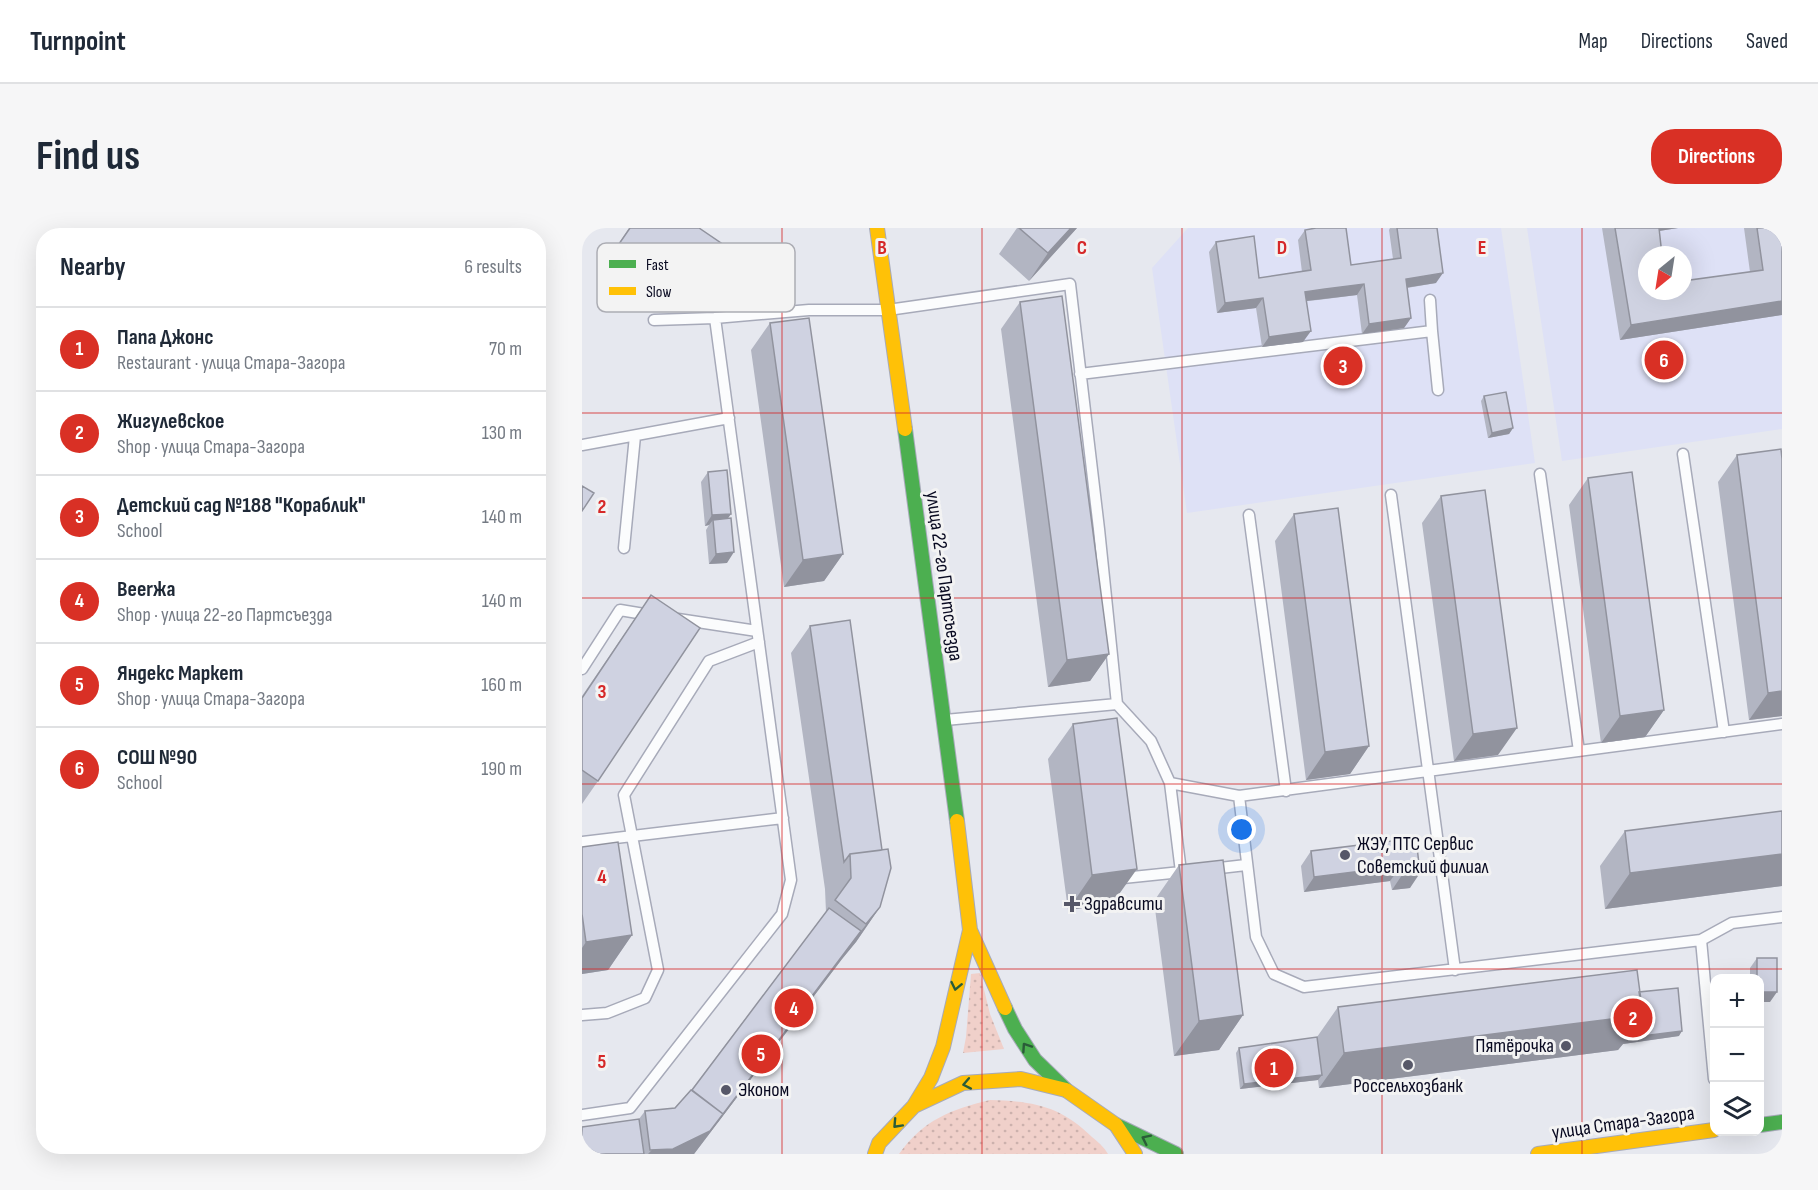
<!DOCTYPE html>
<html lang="en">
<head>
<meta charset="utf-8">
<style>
	:root { --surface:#fff; --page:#f6f6f7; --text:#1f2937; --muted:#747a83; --line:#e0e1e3; --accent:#d93025 }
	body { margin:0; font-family:"Sofia Sans Condensed",sans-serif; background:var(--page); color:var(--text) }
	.controls { position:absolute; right:18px; bottom:18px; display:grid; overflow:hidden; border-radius:12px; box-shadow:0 6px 24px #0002 }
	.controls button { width:54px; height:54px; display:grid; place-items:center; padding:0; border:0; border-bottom:2px solid var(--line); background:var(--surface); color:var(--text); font:30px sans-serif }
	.compass { position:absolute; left:1056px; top:18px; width:54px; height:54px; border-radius:50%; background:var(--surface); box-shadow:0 6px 24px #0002; rotate:210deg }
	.you { position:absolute; left:660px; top:602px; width:21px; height:21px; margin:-15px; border:4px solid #fff; border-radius:50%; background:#1a73e8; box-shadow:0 0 0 9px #1a73e833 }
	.badge { display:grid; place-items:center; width:39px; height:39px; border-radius:50%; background:var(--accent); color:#fff; font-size:20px; font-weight:700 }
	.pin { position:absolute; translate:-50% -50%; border:3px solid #fff; box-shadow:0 2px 6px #0006 }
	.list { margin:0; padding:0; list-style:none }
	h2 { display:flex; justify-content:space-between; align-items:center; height:78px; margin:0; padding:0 24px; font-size:26px }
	h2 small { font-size:20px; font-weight:400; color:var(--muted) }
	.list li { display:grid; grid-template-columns:39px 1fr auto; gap:18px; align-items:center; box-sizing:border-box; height:84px; padding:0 24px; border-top:2px solid var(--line) }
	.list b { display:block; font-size:22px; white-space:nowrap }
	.list p { margin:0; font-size:20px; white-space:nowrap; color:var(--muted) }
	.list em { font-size:20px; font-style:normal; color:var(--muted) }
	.icon { flex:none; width:33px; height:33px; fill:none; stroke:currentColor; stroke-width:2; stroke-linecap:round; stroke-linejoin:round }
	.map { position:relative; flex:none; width:1200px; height:926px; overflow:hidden; border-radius:24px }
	header { display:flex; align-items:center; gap:36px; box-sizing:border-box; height:84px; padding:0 30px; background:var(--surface); border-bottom:2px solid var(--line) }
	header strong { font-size:28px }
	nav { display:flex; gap:33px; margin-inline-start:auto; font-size:21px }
	.intro { display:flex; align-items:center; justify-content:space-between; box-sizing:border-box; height:144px; padding:0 36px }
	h1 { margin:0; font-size:42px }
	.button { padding:15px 27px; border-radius:24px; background:var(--accent); color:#fff; font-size:21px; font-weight:700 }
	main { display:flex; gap:36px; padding:0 36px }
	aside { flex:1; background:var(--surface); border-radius:24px; box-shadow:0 6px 24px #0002 }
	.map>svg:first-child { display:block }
</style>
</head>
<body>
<header>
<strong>Turnpoint</strong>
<nav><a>Map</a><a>Directions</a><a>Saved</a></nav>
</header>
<div class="intro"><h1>Find us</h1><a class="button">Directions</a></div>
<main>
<aside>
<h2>Nearby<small>6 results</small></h2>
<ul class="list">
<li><span class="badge">1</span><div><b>Папа Джонс</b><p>Restaurant · улица Стара-Загора</p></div><em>70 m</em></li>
<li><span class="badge">2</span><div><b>Жигулевское</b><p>Shop · улица Стара-Загора</p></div><em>130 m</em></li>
<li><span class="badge">3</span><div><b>Детский сад №188 &quot;Кораблик&quot;</b><p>School</p></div><em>140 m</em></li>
<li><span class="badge">4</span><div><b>Beerжа</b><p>Shop · улица 22-го Партсъезда</p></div><em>140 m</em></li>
<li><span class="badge">5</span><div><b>Яндекс Маркет</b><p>Shop · улица Стара-Загора</p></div><em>160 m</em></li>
<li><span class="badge">6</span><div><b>СОШ №90</b><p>School</p></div><em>190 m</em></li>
</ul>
</aside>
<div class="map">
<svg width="1200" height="926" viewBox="0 0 1200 926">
	<defs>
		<pattern id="grass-dots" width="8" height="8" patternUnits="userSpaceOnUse" patternTransform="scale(1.5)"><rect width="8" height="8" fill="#f0d0ca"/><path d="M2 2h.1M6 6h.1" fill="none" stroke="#ccb1ad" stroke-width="1.8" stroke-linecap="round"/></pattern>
	</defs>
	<rect width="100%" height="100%" fill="#e6e8ef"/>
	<!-- built -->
	<path fill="#dee1f6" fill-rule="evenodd" d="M 606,0 L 919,0 L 953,235 L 605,285 L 570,40 Z
		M 945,0 L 1200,0 L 1200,201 L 980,233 ZM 1065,27 L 1101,27 L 1101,63 L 1065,63 Z"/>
	<!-- grass -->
	<path fill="url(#grass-dots)" d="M 398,745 L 408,786 L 422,821 L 381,825 L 384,809 L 389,746 Z
		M 408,872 C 451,873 479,878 510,909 C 516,914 522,919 526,926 L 317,926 C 341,892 370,881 408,872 Z"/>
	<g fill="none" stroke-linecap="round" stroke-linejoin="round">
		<!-- lane casing -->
		<g stroke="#a7aab9" stroke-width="13">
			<path id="lane" d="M 848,72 L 850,103
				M 72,92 L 133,90 L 227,82 L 306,82 L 488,56 L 517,301 L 535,476
				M 498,146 L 850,103 L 856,162
				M 0,217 L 147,190
				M 1101,226 L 1142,504
				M 958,246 L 997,523
				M 809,267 L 873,742
				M 667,287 L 704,563
				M 42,320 L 53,208
				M 96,391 L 175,403
				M 0,441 L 38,382 L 68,387
				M 363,492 L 535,476 L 569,513 L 588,555 L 657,568 L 1200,496
				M 588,555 L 599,644 L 604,644
				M 657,568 L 674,709 L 692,746 L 722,759 L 1119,712 L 1150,695 L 1200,689
				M 0,614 L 201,590
				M 629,641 L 664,637
				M 541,650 L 599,644
				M 1119,712 L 1132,851
				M 0,787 L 25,785 L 63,770 L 76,742 L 42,567 L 127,433 L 177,414
				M 0,887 L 48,880 L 200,686 L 209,652 L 133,90"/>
		</g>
		<!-- fast casing -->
		<g stroke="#a7aab9" stroke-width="16">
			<path id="fast" d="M 323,201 L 375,593
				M 423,780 L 433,801 L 453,832 L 484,862
				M 534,897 L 594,926
				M 1178,897 L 1200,894"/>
		</g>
		<!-- slow casing -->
		<g stroke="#a7aab9" stroke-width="16">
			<path id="slow" d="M 295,0 L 323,201
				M 375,593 L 388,702 L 423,780
				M 332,878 L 349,850 L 361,819 L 388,702
				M 293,926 L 297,915 L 332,878 L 381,855 L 439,851 L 484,862 L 534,897 L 553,926
				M 956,926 L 1132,902"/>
		</g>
		<!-- lane -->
		<use href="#lane" stroke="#fbfcfd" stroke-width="10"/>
		<!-- fast -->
		<use href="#fast" stroke="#4caf50" stroke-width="14"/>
		<!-- slow -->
		<use href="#slow" stroke="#ffc107" stroke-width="14"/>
	</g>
	<!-- wall -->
	<path fill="#b2b5c2" d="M 47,0 L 139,15 L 93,83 L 23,36 Z
		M 435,0 L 495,0 L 447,53 L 417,26 Z
		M 808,0 L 855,0 L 854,55 L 825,60 L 829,90 L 822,100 L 780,106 L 775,67 L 736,72 L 724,73 L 721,114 L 680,119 L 674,80 L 635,85 L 627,24 L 634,14 L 677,50 L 720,44 L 716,12 L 723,2 L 769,37 L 811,31 L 807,2 Z
		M 1020,0 L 1096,0 L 1077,3 L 1065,63 L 1168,44 L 1162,0 L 1200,0 L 1200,87 L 1038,112 Z
		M 438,74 L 527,426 L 508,453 L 466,459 L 419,101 Z
		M 188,95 L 261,326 L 242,353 L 202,359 L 169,122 Z
		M 902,168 L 931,200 L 927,206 L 906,210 L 899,173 Z
		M 1155,227 L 1200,231 L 1200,488 L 1167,492 L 1136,254 Z
		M 126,244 L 145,290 L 145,335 L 127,336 L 124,302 L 127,297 L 123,298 L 119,254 Z
		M 1006,250 L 1082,482 L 1063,509 L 1019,515 L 987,277 Z
		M 859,268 L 916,527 L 872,533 L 840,295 Z
		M 712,286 L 787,518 L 768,546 L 724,552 L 693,313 Z
		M 69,367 L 16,553 L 0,576 L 0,468 Z
		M 228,398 L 298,679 L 274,714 L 260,731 L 112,926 L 0,926 L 57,891 L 63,883 L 93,880 L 109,862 L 244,684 L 243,661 L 209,425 Z
		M 491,496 L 530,676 L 486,682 L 466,531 Z
		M 1200,583 L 1200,658 L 1023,681 L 1018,638 L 1043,603 Z
		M 834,610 L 828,660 L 810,662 L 808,653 L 722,664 L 719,638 L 729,623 Z
		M 0,619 L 50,707 L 26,742 L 0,746 Z
		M 597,637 L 661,787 L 637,822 L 592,828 L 572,673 Z
		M 1175,730 L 1188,774 L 1178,774 L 1178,750 L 1168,750 L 1168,740 Z
		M 1057,764 L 1097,808 L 1041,816 L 1036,822 L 737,860 L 736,852 L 658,861 L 654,825 L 657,820 L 735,809 L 756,779 Z"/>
	<!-- shaded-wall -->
	<path fill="#91939e" d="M 489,0 L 495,0 L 447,53 L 466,25 Z
		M 1068,0 L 1096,0 L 1064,5 Z
		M 861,45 L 854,55 L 816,61 L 824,51 Z
		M 782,56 L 775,67 L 716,74 L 723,64 Z
		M 681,70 L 674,80 L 635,85 L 643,75 Z
		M 1200,73 L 1200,87 L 1038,112 L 1049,97 Z
		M 829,90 L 822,100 L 780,106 L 787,96 Z
		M 729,103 L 721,114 L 680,119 L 687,109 Z
		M 931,200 L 927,206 L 906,210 L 910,205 Z
		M 149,286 L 142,296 L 131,292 L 127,297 L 123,298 L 130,287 Z
		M 152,324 L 145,335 L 127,336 L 134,326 Z
		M 261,326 L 242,353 L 202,359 L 221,332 Z
		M 527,426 L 508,453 L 466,459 L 485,432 Z
		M 1200,463 L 1200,488 L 1167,492 L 1186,465 Z
		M 1082,482 L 1063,509 L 1019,515 L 1038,488 Z
		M 935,500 L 916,527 L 872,533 L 891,506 Z
		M 787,518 L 768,546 L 724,552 L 743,524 Z
		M 1200,626 L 1200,658 L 1023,681 L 1048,645 Z
		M 819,638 L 808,653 L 722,664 L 732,649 Z
		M 555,641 L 530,676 L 486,682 L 510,647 Z
		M 838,645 L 828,660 L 810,662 L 820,647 Z
		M 298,679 L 274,714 L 260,731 L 112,926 L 66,926 L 279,703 Z
		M 50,707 L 26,742 L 0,746 L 0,720 L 4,714 Z
		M 1178,764 L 1195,764 L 1188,774 L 1178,774 Z
		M 661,787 L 637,822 L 592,828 L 617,793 Z
		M 1061,787 L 1100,803 L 1097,808 L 1041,816 L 1036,822 L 737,860 L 762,825 Z
		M 740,847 L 736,852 L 658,861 L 662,856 Z"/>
	<!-- building -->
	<path fill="#cfd2e1" stroke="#91939e" stroke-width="1.5" d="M 48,0 L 117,0 L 139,15 L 100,73 L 30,26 Z
		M 437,0 L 489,0 L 466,25 Z
		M 734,0 L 764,0 L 769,37 L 819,30 L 815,0 L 855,0 L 861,45 L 824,51 L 829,90 L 787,96 L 782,56 L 743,61 L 723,64 L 729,103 L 687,109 L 681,70 L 643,75 L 634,14 L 672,8 L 677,50 L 729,42 L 723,2 Z
		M 1033,0 L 1077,0 L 1080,27 L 1065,27 L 1065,63 L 1101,63 L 1101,53 L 1181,42 L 1175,0 L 1200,0 L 1200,73 L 1049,97 Z
		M 480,68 L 527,426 L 485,432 L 438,74 Z
		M 227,90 L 261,326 L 221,332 L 188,95 Z
		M 924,164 L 931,200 L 910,205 L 902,168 Z
		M 1199,221 L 1200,231 L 1200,463 L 1186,465 L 1155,227 Z
		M 145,242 L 149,286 L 130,287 L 126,244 Z
		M 1050,244 L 1082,482 L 1038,488 L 1006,250 Z
		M 0,258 L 12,265 L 0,283 Z
		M 903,262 L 935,500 L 891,506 L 859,268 Z
		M 756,280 L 787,518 L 743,524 L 712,286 Z
		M 149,290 L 152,324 L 134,326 L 131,292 Z
		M 69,367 L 118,400 L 16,553 L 0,542 L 0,470 Z
		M 268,392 L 300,622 L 268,626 L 262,634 L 228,398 Z
		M 535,490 L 555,641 L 510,647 L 491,496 Z
		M 1200,583 L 1200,626 L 1048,645 L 1043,603 Z
		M 834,610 L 838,645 L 820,647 L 819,638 L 732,649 L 729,623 Z
		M 36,614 L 50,707 L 4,714 L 0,686 L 0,619 Z
		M 306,621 L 309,640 L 298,679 L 284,696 L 253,672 L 269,650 L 268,626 Z
		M 641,632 L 661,787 L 617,793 L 597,637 Z
		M 247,680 L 279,703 L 135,894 L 141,886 L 110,862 Z
		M 1175,730 L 1195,730 L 1195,764 L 1178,764 L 1178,750 L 1175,750 Z
		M 1055,742 L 1061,787 L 762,825 L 756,779 Z
		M 1096,760 L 1100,803 L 1044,810 L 1061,787 L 1057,764 Z
		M 735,809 L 740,847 L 662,856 L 657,820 Z
		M 109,862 L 141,886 L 128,903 L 91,921 L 68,922 L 63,883 L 93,880 Z
		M 57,891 L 62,926 L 0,926 L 0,899 Z"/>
	<!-- one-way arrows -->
	<defs><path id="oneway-chevron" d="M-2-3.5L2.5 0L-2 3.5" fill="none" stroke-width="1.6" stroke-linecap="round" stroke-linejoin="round" transform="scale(1.5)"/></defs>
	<g stroke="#2a5c38">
		<use href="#oneway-chevron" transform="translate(374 758) rotate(102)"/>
		<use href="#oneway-chevron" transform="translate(444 819) rotate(-124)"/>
		<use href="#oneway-chevron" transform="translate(385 856) rotate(169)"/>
		<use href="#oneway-chevron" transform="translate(315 896) rotate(133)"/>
		<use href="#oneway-chevron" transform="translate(564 911) rotate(-154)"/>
	</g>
	<!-- grid -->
	<path fill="none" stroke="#d62828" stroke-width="1.5" stroke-opacity="0.55" d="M 200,0 L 200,926M 400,0 L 400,926M 600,0 L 600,926M 800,0 L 800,926M 1000,0 L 1000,926M 0,185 L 1200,185M 0,370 L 1200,370M 0,556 L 1200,556M 0,741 L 1200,741"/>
	<!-- markers -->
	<g fill="#565768" stroke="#f3f3f3" stroke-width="2">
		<circle cx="763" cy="627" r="6"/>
		<path d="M487 667h6v6h6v6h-6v6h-6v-6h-6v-6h6z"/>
		<circle cx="984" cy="818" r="6"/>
		<circle cx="826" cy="837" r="6"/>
		<circle cx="144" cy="862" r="6"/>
	</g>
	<g text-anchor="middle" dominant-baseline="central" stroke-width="6" stroke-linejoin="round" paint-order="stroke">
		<!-- street labels -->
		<g font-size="20" fill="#080920" stroke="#f3f3f3">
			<text transform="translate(362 348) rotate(82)">улица 22-го Партсъезда</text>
			<text transform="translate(1041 895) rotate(-8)">улица Стара-Загора</text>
		</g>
		<!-- poi labels -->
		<g font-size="20" fill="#080920" stroke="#f3f3f3" text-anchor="start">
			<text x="775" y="616">ЖЭУ, ПТС Сервис<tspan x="775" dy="23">Советский филиал</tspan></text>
			<text x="502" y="676">Здравсити</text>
			<text x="972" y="818" text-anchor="end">Пятёрочка</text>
			<text x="826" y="858" text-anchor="middle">Россельхозбанк</text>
			<text x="156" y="862">Эконом</text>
		</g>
	</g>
	<!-- legend -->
	<rect x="15" y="15" width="198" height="69" rx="9" fill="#f3f3f3" stroke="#acadb4" stroke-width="1.5"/>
	<rect x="27" y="32" width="27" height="8" fill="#4caf50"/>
	<rect x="27" y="59" width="27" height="8" fill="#ffc107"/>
	<g font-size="16" fill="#080920">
		<text x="64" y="42">Fast</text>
		<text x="64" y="69">Slow</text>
	</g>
	<g font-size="20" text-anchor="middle" font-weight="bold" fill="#d62828" stroke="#f3f3f3" stroke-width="6" stroke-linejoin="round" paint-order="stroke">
		<text x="300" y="26">B</text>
		<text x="500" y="26">C</text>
		<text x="700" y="26">D</text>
		<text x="900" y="26">E</text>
		<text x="20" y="285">2</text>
		<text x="20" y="470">3</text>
		<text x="20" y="655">4</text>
		<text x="20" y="840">5</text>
	</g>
</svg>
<div class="controls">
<button>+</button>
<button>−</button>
<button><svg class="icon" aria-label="layers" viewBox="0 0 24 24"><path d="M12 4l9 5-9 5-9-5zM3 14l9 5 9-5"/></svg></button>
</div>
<svg class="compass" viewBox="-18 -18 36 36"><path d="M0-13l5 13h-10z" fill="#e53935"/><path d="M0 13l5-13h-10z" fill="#747a83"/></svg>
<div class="you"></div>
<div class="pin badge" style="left:692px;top:840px">1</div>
<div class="pin badge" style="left:1051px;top:790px">2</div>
<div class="pin badge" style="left:761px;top:138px">3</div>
<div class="pin badge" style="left:212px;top:780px">4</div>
<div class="pin badge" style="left:179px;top:826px">5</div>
<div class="pin badge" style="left:1082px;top:132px">6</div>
</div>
</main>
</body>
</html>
